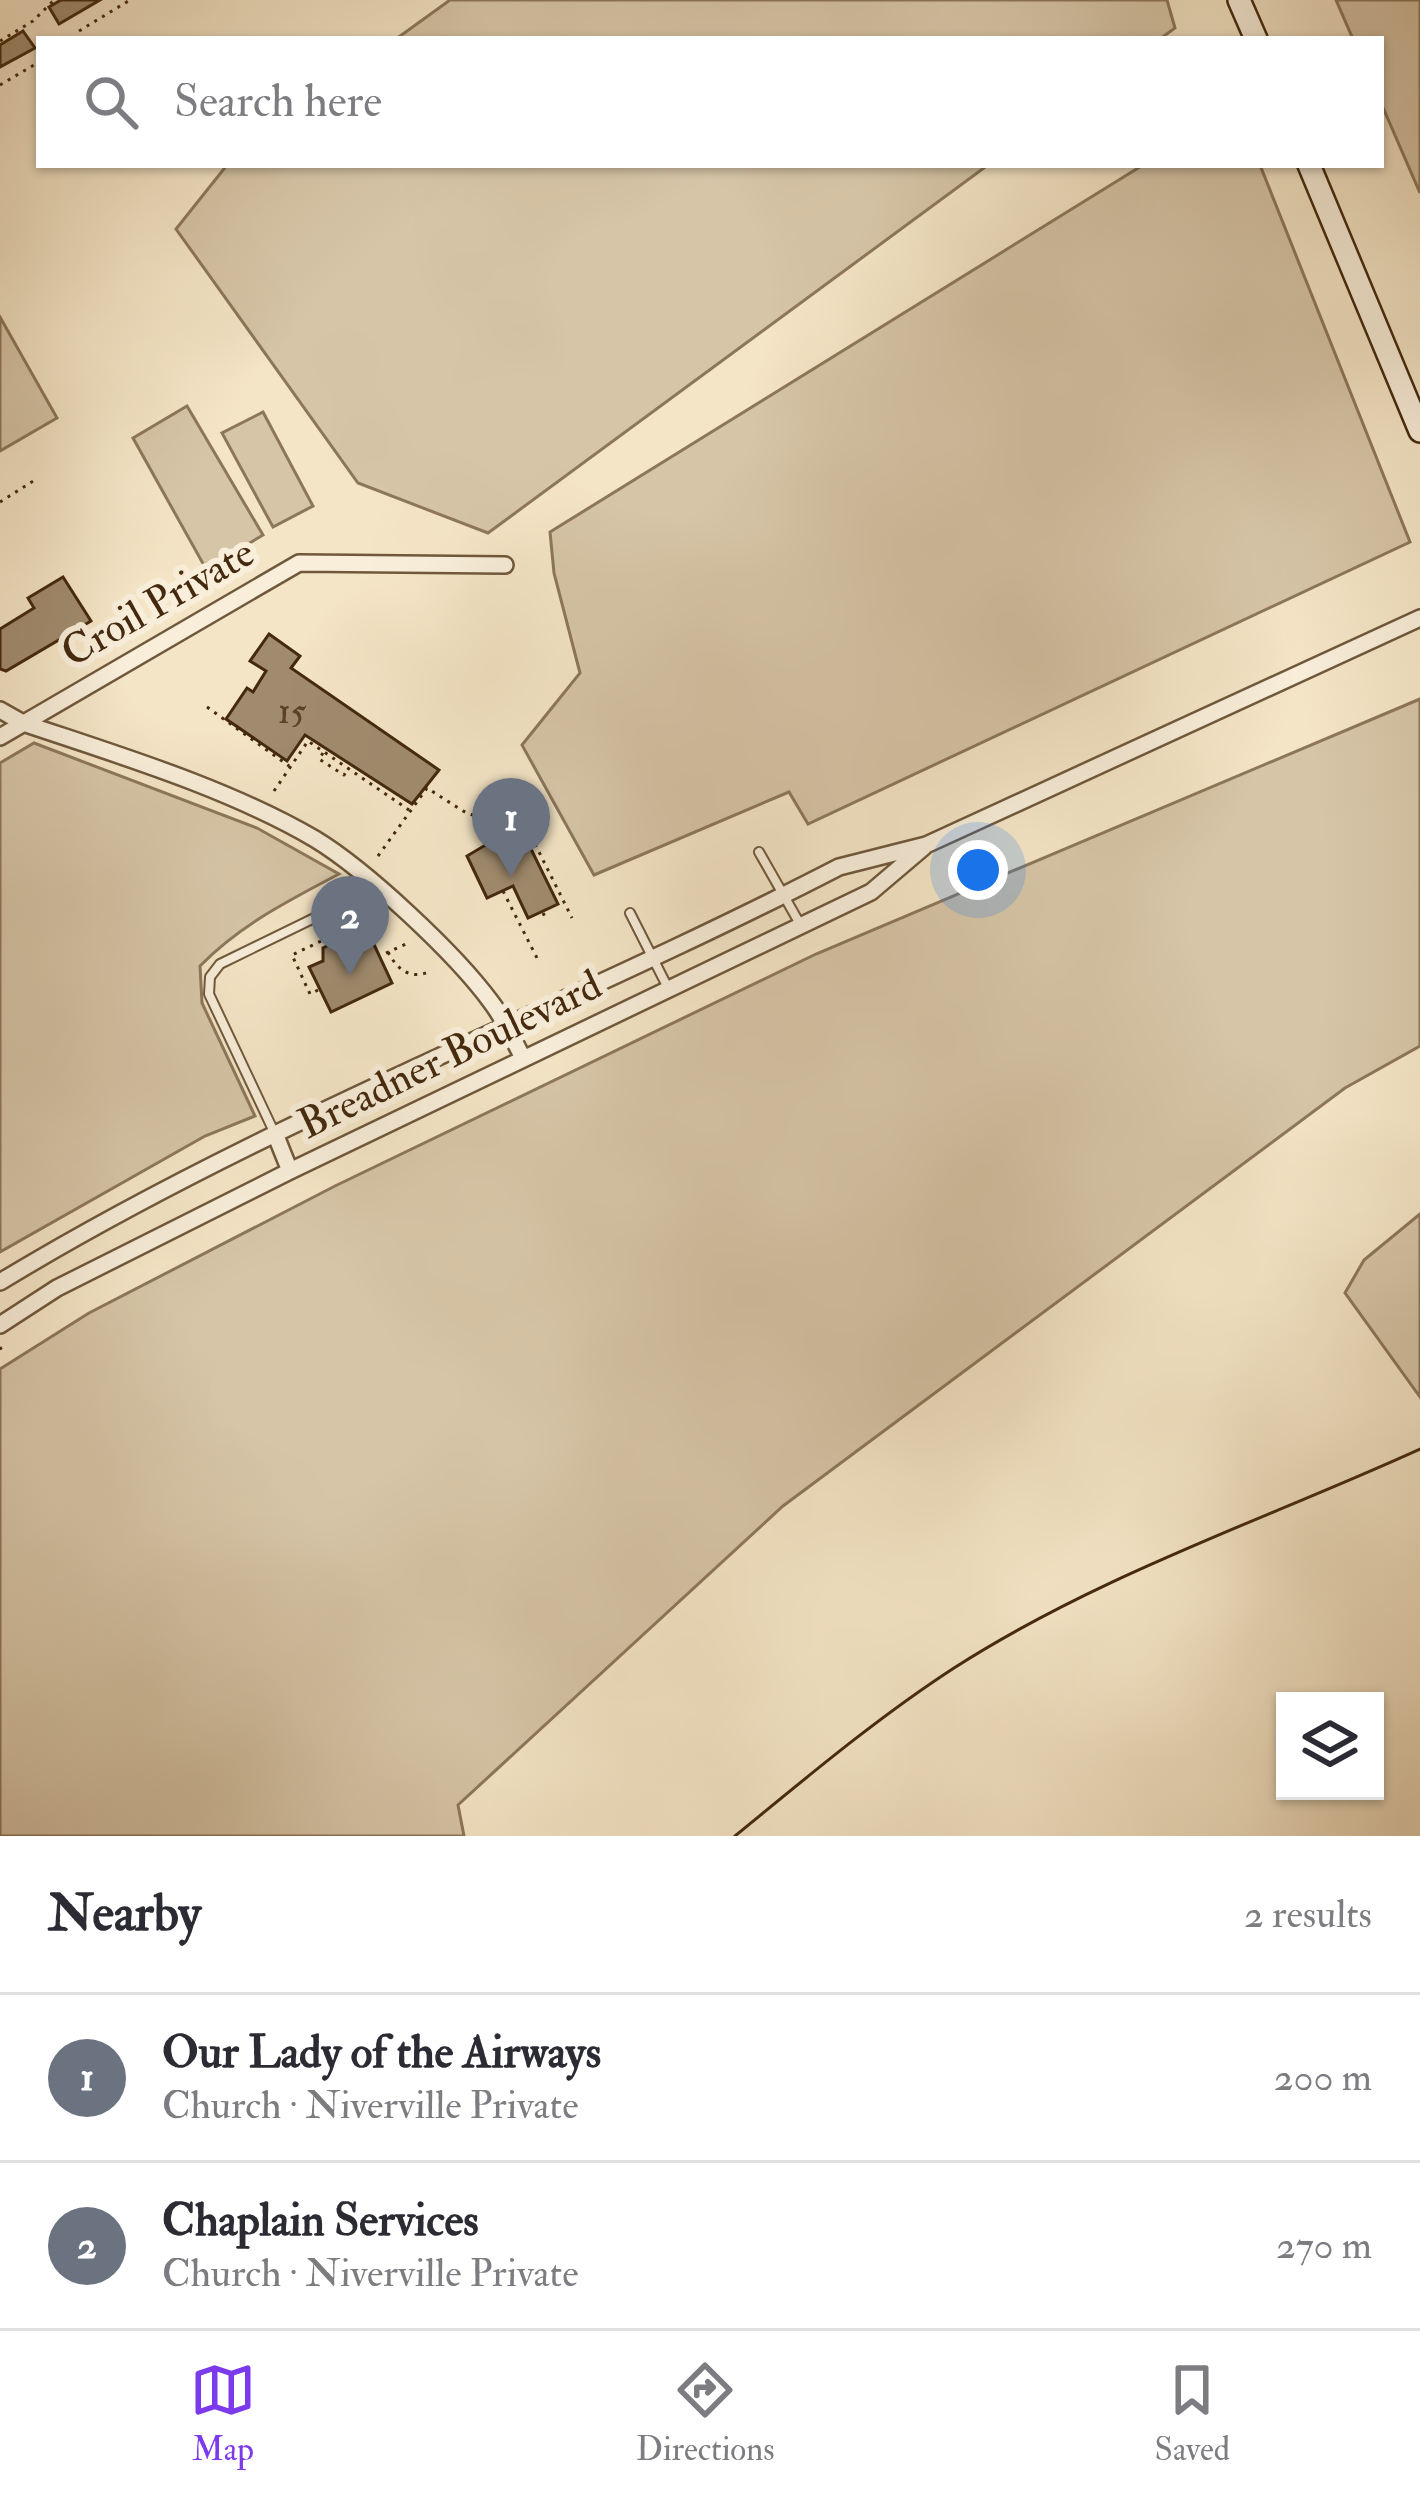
<!DOCTYPE html>
<html lang="en">
<head>
<meta charset="utf-8">
<style>
	:root { --surface:#fff; --page:#f7f7f7; --text:#2b2b33; --muted:#7c7c81; --line:#e1e1e2; --accent:#7c3aed }
	body { margin:0; font-family:"IM FELL Double Pica",serif; background:var(--page); color:var(--text) }
	.controls { position:absolute; right:36px; bottom:36px; display:grid; overflow:hidden; border-radius:0px; box-shadow:0 3px 9px #0004 }
	.controls button { width:108px; height:108px; display:grid; place-items:center; padding:0; border:0; border-bottom:3px solid var(--line); background:var(--surface); color:var(--text); font:60px sans-serif }
	.you { position:absolute; left:978px; top:870px; width:42px; height:42px; margin:-30px; border:9px solid #fff; border-radius:50%; background:#1a73e8; box-shadow:0 0 0 18px #1a73e833 }
	.badge { display:grid; place-items:center; width:78px; height:78px; border-radius:50%; background:var(--accent); color:#fff; font-size:39px; font-weight:700 }
	.pin { position:absolute; translate:-50% -99px; filter:drop-shadow(0 3px 6px #0008) }
	.pin::after { content:''; position:absolute; top:63px; width:42px; height:36px; background:inherit; clip-path:polygon(0 0,100% 0,50% 100%) }
	.list { margin:0; padding:0; list-style:none }
	h2 { display:flex; justify-content:space-between; align-items:center; height:156px; margin:0; padding:0 48px; font-size:51px }
	h2 small { font-size:39px; font-weight:400; color:var(--muted) }
	.list li { display:grid; grid-template-columns:78px 1fr auto; gap:36px; align-items:center; box-sizing:border-box; height:168px; padding:0 48px; border-top:3px solid var(--line) }
	.list b { display:block; font-size:45px; white-space:nowrap }
	.list p { margin:0; font-size:39px; white-space:nowrap; color:var(--muted) }
	.list em { font-size:39px; font-style:normal; color:var(--muted) }
	.icon { flex:none; width:66px; height:66px; fill:none; stroke:currentColor; stroke-width:2; stroke-linecap:round; stroke-linejoin:round }
	.map { position:relative; flex:none; width:1420px; height:1836px; overflow:hidden }
	.search { position:absolute; background:var(--surface); box-shadow:0 3px 9px #0004; left:36px; right:36px; top:36px; height:132px; display:flex; align-items:center; gap:30px; box-sizing:border-box; padding:0 42px; border-radius:0px; color:var(--muted); font-size:45px }
	.sheet { height:492px; background:var(--surface) }
	nav { display:flex; justify-content:space-around; align-items:center; box-sizing:border-box; height:168px; border-top:3px solid var(--line); background:var(--surface); font-size:33px; color:var(--muted) }
	nav a { display:grid; justify-items:center; gap:6px }
	nav .on { color:var(--accent) }
	.map>svg:first-child { display:block }
</style>
</head>
<body>
<div class="map">
<svg width="1420" height="1836" viewBox="0 0 1420 1836">
	<rect width="100%" height="100%" fill="#f4e5c6"/>
	<filter id="stains"><feTurbulence type="fractalNoise" baseFrequency=".00167" numOctaves="4"/><feColorMatrix values="0 0 0 0 .2 0 0 0 0 .09 0 0 0 0 .02 0 0 0 .5 -.17"/></filter>
	<radialGradient id="worn" r=".72"><stop offset=".6" stop-color="#630" stop-opacity="0"/><stop offset="1" stop-color="#630" stop-opacity=".3"/></radialGradient>
	<!-- green -->
	<path fill="#d6c5a7" stroke="#8d775a" stroke-width="3" d="M 450,0 L 1167,0 L 1175,28 L 1160,39 L 396,39 Z
		M 1336,0 L 1420,0 L 1420,193 L 1381,103 L 1381,39 L 1353,39 Z
		M 227,165 L 988,165 L 488,533 L 358,483 L 176,229 Z
		M 1143,165 L 1260,165 L 1410,542 L 808,824 L 789,792 L 594,875 L 522,745 L 580,673 L 554,573 L 550,532 Z
		M 0,317 L 57,418 L 0,451 Z
		M 187,406 L 263,535 L 206,569 L 133,438 Z
		M 263,412 L 313,506 L 273,527 L 222,433 Z
		M 1420,699 L 1420,1046 L 1345,1088 L 783,1506 L 458,1805 L 464,1836 L 0,1836 L 0,1369 L 89,1313 L 335,1186 L 816,954 Z
		M 34,743 L 257,828 L 339,874 C 288,901 240,925 200,966 L 202,1003 L 255,1116 L 205,1136 L 0,1252 L 0,763 Z
		M 1420,1214 L 1420,1397 L 1345,1293 L 1364,1260 Z"/>
	<!-- building -->
	<path fill="#a08b6e" stroke="#44290e" stroke-width="3" d="M 61,0 L 100,0 L 59,24 L 49,7 Z
		M 23,31 L 35,48 L 0,67 L 0,45 Z
		M 63,577 L 91,621 L 6,671 L 0,669 L 0,629 L 34,608 L 28,598 Z
		M 269,634 L 300,656 L 291,668 L 439,770 L 412,804 L 305,735 L 287,761 L 226,719 L 247,688 L 253,692 L 266,671 L 250,661 Z
		M 499,837 L 509,857 L 530,847 L 558,904 L 528,918 L 513,886 L 487,898 L 467,856 Z
		M 354,933 L 359,944 L 371,938 L 392,983 L 331,1012 L 309,967 L 323,961 L 323,948 Z"/>
	<g fill="none" stroke-linecap="round" stroke-linejoin="round">
		<!-- service casing -->
		<g stroke="#70583c" stroke-width="12">
			<path id="service" d="M 759,852 L 800,924
				M 630,913 L 668,988
				M 275,1134 L 209,994 L 210,977 L 220,964 L 341,905 L 365,877"/>
		</g>
		<!-- minor casing -->
		<g stroke="#70583c" stroke-width="20">
			<path id="minor" d="M 0,710 L 23,723 C 118,755 228,788 315,839 C 366,870 455,953 491,1002 C 504,1019 513,1039 523,1058
				M 0,737 L 299,563 L 505,565
				M 276,1136 L 290,1171
				M 0,1282 C 267,1120 562,1010 839,867 L 926,845 L 1420,618
				M 0,1325 L 57,1288 L 290,1171 L 871,892 L 924,847"/>
		</g>
		<!-- secondary casing -->
		<g stroke="#44290e" stroke-width="26">
			<path id="secondary" d="M 1239,0 L 1256,39
				M 1309,165 L 1420,431"/>
		</g>
		<!-- path -->
		<path stroke="#44290e" stroke-width="3" stroke-dasharray="3 6" stroke-linecap="butt" d="M 79,31 L 130,0
			M 0,41 L 33,21 L 54,0
			M 0,85 L 39,62
			M 0,502 L 38,478
			M 207,707 L 289,766
			M 323,753 L 319,759 L 344,775 L 348,769
			M 274,791 L 308,741 L 409,810
			M 378,856 L 427,788 L 463,811 L 533,840 L 572,918
			M 503,891 L 539,962
			M 543,913 L 547,921
			M 388,952 C 398,971 411,980 431,971
			M 386,953 L 406,944
			M 318,990 L 310,994 L 292,955 L 378,914
			M 0,1347 L 2,1351"/>
		<!-- service -->
		<use href="#service" stroke="#f8eeda" stroke-width="8"/>
		<!-- minor -->
		<use href="#minor" stroke="#f8eeda" stroke-width="15"/>
		<!-- secondary -->
		<use href="#secondary" stroke="#f8eeda" stroke-width="21"/>
		<!-- tram -->
		<path stroke="#44290e" stroke-width="3" d="M 735,1836 C 806,1778 877,1718 954,1668 C 1099,1575 1264,1520 1420,1449"/>
	</g>
	<g text-anchor="middle" dominant-baseline="central" stroke-width="12" stroke-linejoin="round" paint-order="stroke">
		<!-- number labels -->
		<g font-size="36" fill="#5b4226">
			<text x="292" y="711">15</text>
		</g>
		<!-- street labels -->
		<g font-size="42" fill="#44290e" stroke="#f8eeda">
			<text transform="translate(158 603) rotate(-30)">Croil Private</text>
			<text transform="translate(450 1055) rotate(-26)">Breadner Boulevard</text>
		</g>
	</g>
	<rect width="100%" height="100%" filter="url(#stains)"/>
	<rect width="100%" height="100%" fill="url(#worn)"/>
</svg>
<div class="controls">
<button><svg class="icon" aria-label="layers" viewBox="0 0 24 24"><path d="M12 4l9 5-9 5-9-5zM3 14l9 5 9-5"/></svg></button>
</div>
<div class="you"></div>
<div class="pin badge" style="left:511px;top:877px;background:#6b7280">1</div>
<div class="pin badge" style="left:350px;top:975px;background:#6b7280">2</div>
<div class="search"><svg class="icon" aria-label="search" viewBox="0 0 24 24"><circle cx="10" cy="10" r="6"/><path d="M15 15l6 6"/></svg>Search here</div>
</div>
<section class="sheet">
<h2>Nearby<small>2 results</small></h2>
<ul class="list">
<li><span class="badge" style="background:#6b7280">1</span><div><b>Our Lady of the Airways</b><p>Church · Niverville Private</p></div><em>200 m</em></li>
<li><span class="badge" style="background:#6b7280">2</span><div><b>Chaplain Services</b><p>Church · Niverville Private</p></div><em>270 m</em></li>
</ul>
</section>
<nav>
<a class="on"><svg class="icon" aria-label="map" viewBox="0 0 24 24"><path d="M3 6l6-2 6 2 6-2v14l-6 2-6-2-6 2zM9 4v14M15 6v14"/></svg>Map</a>
<a><svg class="icon" aria-label="directions" viewBox="0 0 24 24"><path d="M12 3l9 9-9 9-9-9zM9 14v-3h6M13 9l2 2-2 2"/></svg>Directions</a>
<a><svg class="icon" aria-label="saved" viewBox="0 0 24 24"><path d="M7 4h10v16l-5-4-5 4z"/></svg>Saved</a>
</nav>
</body>
</html>
